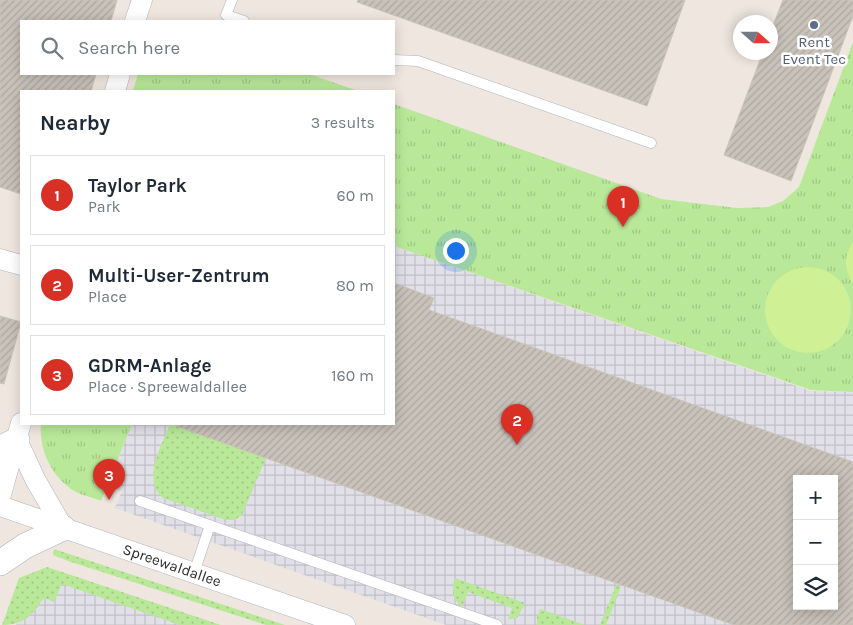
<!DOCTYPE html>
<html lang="en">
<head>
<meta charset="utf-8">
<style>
	:root { --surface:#fff; --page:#f2f2f3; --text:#1f2937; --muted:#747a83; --line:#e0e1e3; --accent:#d93025 }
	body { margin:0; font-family:Karla,sans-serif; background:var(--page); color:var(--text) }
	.controls { position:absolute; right:15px; bottom:15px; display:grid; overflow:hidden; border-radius:0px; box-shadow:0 2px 12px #0003 }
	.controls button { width:45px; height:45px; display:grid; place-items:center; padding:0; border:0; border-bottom:1px solid var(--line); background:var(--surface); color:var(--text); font:25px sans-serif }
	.compass { position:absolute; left:733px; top:15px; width:45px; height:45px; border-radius:50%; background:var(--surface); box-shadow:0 2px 12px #0003; rotate:111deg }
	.you { position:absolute; left:455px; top:250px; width:18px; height:18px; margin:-12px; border:4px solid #fff; border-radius:50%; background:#1a73e8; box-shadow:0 0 0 8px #1a73e833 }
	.badge { display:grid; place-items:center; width:32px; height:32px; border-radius:50%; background:var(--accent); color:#fff; font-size:16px; font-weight:700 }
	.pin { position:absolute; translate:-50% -41px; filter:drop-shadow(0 1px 2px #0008) }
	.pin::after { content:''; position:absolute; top:26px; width:18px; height:15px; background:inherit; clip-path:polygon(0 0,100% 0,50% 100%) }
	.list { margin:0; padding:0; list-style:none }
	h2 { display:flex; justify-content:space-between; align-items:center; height:65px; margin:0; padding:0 20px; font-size:21px }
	h2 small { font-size:16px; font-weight:400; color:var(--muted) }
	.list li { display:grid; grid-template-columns:32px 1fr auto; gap:15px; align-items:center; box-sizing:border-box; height:80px; margin:0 10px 10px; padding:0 10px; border:1px solid var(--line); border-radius:0px }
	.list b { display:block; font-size:19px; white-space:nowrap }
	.list p { margin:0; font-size:16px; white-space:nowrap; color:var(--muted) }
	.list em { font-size:16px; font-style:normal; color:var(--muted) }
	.icon { flex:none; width:28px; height:28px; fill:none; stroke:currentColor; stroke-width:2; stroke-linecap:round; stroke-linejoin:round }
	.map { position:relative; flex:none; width:853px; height:625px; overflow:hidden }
	.search { position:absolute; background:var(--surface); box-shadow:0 2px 12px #0003; left:20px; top:20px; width:375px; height:55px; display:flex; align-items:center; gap:12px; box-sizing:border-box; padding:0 18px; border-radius:0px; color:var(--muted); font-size:19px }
	.panel { position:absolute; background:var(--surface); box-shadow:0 2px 12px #0003; left:20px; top:90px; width:375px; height:335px; border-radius:0px }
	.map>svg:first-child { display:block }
</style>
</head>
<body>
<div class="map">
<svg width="853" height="625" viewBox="0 0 853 625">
	<defs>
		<pattern id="industrial-grid" width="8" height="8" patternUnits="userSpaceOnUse" patternTransform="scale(1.25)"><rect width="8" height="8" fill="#e1e0e8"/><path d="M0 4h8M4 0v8" fill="none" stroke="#c1c0c7"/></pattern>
		<pattern id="grass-dots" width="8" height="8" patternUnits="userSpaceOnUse" patternTransform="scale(1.25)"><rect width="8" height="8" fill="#b9e899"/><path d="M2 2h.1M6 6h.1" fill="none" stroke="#9fc784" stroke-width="1.8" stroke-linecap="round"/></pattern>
		<pattern id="park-tufts" width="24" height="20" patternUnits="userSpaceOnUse" patternTransform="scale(1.25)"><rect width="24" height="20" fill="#b9e899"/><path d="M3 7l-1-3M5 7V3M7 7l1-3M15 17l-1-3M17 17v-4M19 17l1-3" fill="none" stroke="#9fc784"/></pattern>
		<pattern id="building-hatch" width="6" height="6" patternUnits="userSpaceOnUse" patternTransform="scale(1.25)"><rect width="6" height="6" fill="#c8c2ba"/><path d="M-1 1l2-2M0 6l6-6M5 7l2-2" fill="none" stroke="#aca7a0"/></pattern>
	</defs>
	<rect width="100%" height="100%" fill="#efe7df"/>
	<!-- industrial -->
	<path fill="url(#industrial-grid)" fill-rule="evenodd" d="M 394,246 L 811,391 L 853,392 L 853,625 L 446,625 L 115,508 L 122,491 L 108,485 L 132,424 L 394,424 ZM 797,479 L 834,479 L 834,606 L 797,606 Z
		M 59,580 L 202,625 L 16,625 L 26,599 Z"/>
	<!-- grass -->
	<path fill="url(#grass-dots)" d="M 170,424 L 183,424 L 181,428 L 266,458 L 242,515 L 235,520 L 226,520 L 163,498 C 141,480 162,445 170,424 Z
		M 54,549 L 285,625 L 266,625 L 71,562 L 53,555 Z
		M 47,567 L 221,625 L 180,625 L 62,584 L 54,602 L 44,598 C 32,615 24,625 2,625 L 19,578 Z
		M 455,578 L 525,603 L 518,617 L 508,620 L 512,608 L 468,592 L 462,607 C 452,598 451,591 455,578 Z
		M 616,585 L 621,587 L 606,625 L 600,625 Z
		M 540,609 L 585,625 L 537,625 L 537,617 Z"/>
	<!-- park -->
	<path fill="url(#park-tufts)" d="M 853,42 L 853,392 L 811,390 L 394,246 L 394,104 L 661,199 L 737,208 L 768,207 L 783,201 L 799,187 Z
		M 138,74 L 309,74 L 358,91 L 133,91 Z
		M 41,424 L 132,424 L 101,501 C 92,497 79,495 71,489 C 50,474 39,449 41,424 Z"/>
	<!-- pitch -->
	<path fill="#cff095" d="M 853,242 L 853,284 C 844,268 843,258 853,242 Z
		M765 310a43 43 0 1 1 86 0a43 43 0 1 1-86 0Z"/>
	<!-- building -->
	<path fill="url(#building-hatch)" stroke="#cbc3b8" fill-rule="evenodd" d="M 0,0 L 117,0 L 111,21 L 21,21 L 21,74 L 96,74 L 91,91 L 21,91 L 21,194 L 0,187 Z
		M 358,0 L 685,0 L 647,106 L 357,2 Z
		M 783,0 L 853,0 L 853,16 L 791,181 L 724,155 L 763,52 L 770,52 L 770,33 Z
		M 394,283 L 434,298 L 429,310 L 853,462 L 853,625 L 734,625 L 176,426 L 176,424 L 394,424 ZM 797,479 L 834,479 L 834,606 L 797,606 Z
		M 0,316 L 21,322 L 4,384 L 0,383 Z"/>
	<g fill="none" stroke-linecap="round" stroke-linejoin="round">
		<!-- service casing -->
		<g stroke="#afb3bd" stroke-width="11">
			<path id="service" d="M 232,0 L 226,15 L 244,21
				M 394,60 L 418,61 L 651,143
				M 140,501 L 497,625
				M 194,573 L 210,525"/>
		</g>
		<!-- minor casing -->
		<g stroke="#afb3bd" stroke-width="21">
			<g id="minor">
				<path d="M 135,21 L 142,0"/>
				<path d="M 115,91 L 120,74"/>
				<path d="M 0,259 L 21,265"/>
				<path d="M 17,440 L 35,479 L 63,528"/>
				<path d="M 0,498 L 21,423"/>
				<path id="s1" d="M 0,506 L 345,625"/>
			</g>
		</g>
		<!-- tertiary casing -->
		<g stroke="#afb3bd" stroke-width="26">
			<path id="tertiary" d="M 0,449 L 17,440
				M 0,563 L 25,546 L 63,528"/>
		</g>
		<!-- service -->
		<use href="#service" stroke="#fff" stroke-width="10"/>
		<!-- minor -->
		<use href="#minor" stroke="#fff" stroke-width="20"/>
		<!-- tertiary -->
		<use href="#tertiary" stroke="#fff" stroke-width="25"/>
	</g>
	<!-- markers -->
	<circle fill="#5c6f8a" stroke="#fff" stroke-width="2" cx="814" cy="25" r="5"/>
	<g text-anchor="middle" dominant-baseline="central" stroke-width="5" stroke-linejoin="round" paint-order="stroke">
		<!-- service labels -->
		<g font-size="15" fill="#4e5e75" stroke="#fff">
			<text x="814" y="42">Rent<tspan x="814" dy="17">Event Tec</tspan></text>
		</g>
		<!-- street labels -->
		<g font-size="15" fill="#2d2d2d" stroke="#fff">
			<text stroke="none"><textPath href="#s1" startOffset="182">Spreewaldallee</textPath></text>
		</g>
	</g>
</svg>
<div class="controls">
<button>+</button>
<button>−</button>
<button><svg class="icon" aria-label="layers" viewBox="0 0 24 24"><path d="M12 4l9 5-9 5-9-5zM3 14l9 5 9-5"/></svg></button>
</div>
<svg class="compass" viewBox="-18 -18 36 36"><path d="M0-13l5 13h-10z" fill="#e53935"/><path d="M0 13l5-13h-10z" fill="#747a83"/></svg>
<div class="you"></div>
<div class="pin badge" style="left:623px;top:227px">1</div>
<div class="pin badge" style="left:517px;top:445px">2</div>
<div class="pin badge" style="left:109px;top:500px">3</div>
<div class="search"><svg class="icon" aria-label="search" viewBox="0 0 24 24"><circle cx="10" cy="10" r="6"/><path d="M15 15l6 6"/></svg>Search here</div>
<section class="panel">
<h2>Nearby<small>3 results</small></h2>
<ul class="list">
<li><span class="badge">1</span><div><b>Taylor Park</b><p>Park</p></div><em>60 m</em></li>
<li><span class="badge">2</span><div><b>Multi-User-Zentrum</b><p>Place</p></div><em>80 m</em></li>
<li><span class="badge">3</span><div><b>GDRM-Anlage</b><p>Place · Spreewaldallee</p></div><em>160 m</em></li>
</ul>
</section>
</div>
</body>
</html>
